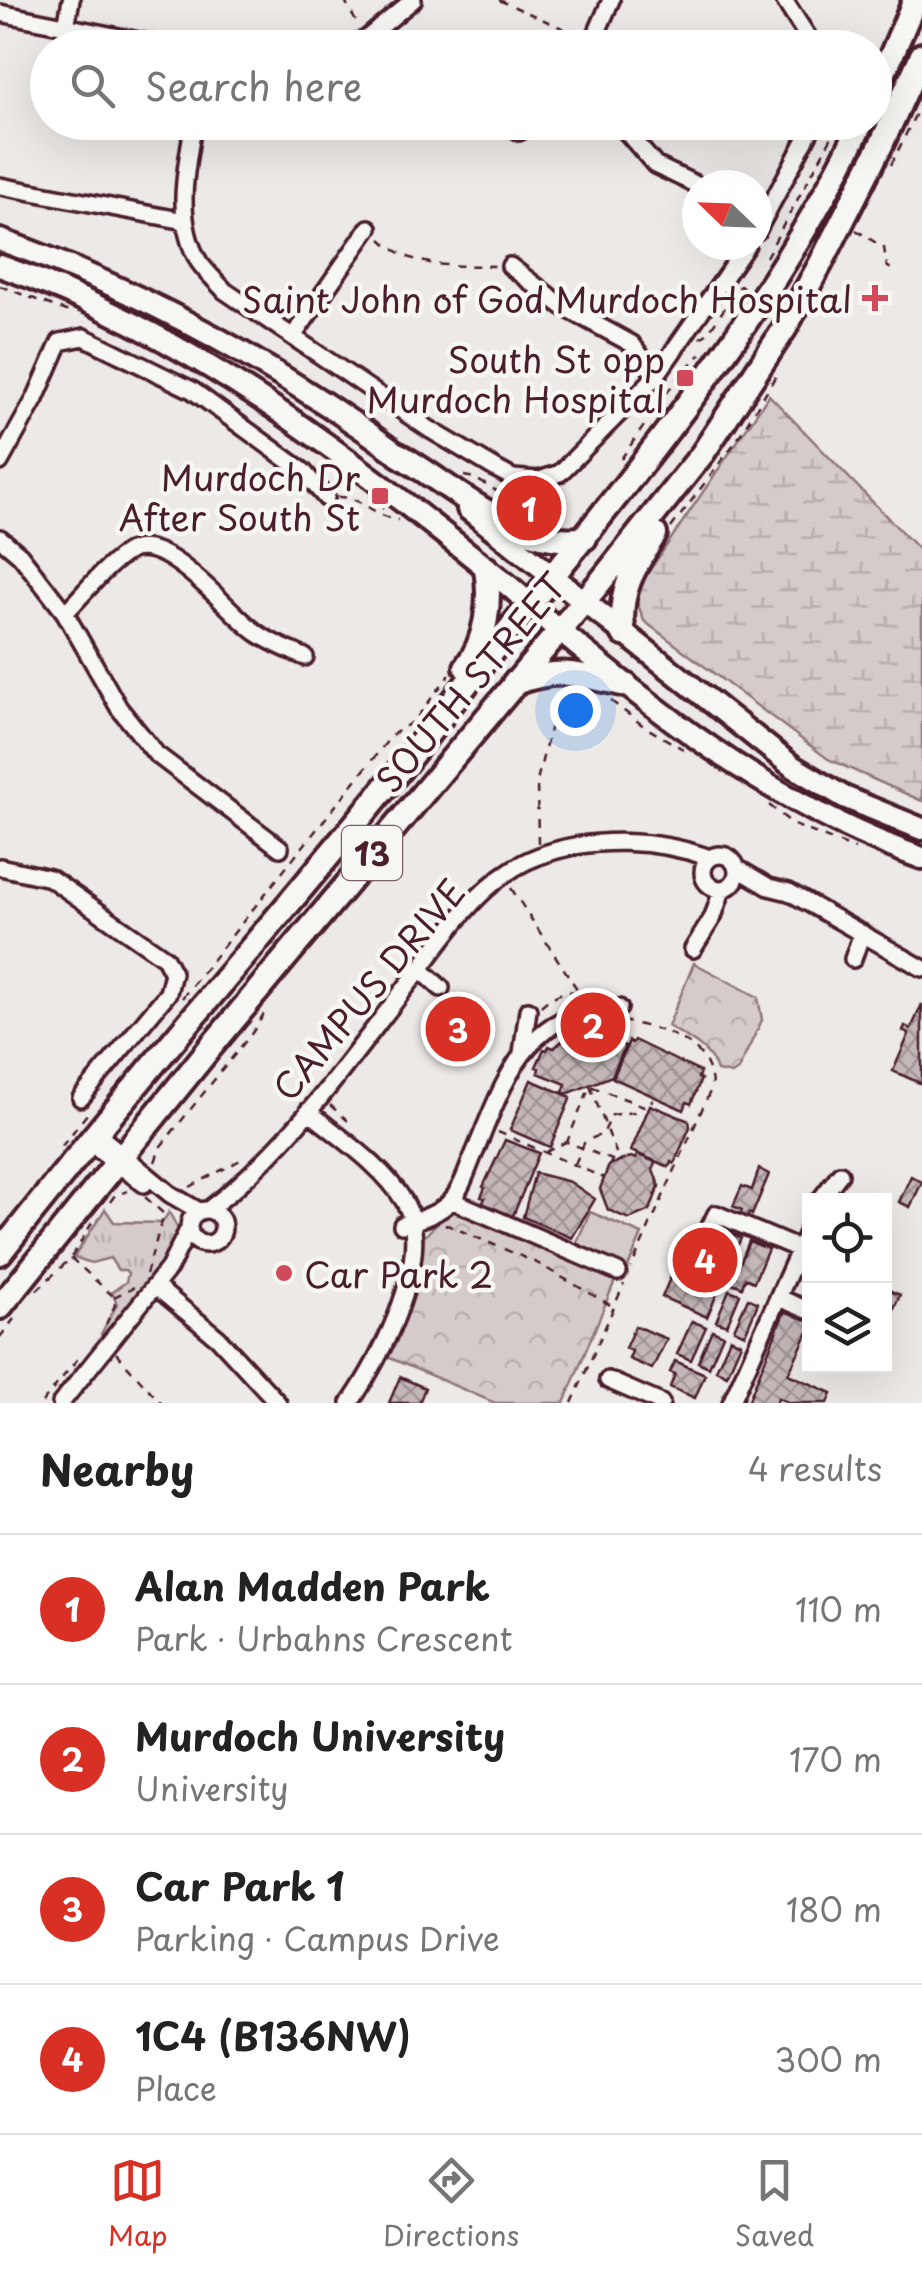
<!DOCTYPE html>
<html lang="en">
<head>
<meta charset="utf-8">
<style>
	:root { --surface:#fff; --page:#f6f6f6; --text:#222; --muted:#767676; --line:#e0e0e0; --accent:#d93025 }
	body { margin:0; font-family:"Playpen Sans",sans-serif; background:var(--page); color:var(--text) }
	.controls { position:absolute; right:30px; bottom:30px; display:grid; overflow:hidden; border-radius:0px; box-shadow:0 10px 40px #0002 }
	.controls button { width:90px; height:90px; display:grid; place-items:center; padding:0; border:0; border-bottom:2px solid var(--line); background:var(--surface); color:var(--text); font:50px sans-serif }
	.compass { position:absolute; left:682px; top:170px; width:90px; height:90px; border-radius:50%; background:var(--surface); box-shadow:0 10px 40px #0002; rotate:293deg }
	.you { position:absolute; left:575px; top:710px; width:35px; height:35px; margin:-25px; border:8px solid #fff; border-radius:50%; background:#1a73e8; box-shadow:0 0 0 15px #1a73e833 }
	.badge { display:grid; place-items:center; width:65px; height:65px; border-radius:50%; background:var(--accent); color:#fff; font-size:32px; font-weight:700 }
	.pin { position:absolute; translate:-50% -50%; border:5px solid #fff; box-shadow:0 2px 10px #0006 }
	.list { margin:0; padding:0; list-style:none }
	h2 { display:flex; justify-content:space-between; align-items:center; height:130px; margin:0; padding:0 40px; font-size:42px }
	h2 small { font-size:32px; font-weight:400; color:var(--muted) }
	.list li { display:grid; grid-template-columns:65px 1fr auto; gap:30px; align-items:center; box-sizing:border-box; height:150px; padding:0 40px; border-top:2px solid var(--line) }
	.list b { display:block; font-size:38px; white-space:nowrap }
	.list p { margin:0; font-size:32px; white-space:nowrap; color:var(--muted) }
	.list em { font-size:32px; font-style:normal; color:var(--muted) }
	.icon { flex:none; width:55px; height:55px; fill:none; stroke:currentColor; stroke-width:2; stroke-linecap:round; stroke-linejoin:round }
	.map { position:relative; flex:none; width:922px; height:1403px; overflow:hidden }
	.search { position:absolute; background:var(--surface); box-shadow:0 10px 40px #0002; left:30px; right:30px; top:30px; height:110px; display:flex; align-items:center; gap:25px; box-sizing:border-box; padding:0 35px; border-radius:55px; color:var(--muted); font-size:38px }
	.sheet { height:730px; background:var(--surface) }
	nav { display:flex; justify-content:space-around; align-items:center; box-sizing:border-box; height:140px; border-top:2px solid var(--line); background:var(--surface); font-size:28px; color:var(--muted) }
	nav a { display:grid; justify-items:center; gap:5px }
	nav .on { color:var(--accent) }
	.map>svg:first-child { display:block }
</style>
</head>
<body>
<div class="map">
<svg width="922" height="1403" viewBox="0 0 922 1403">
	<defs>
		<pattern id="grass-tufts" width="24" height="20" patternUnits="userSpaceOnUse" patternTransform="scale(2.5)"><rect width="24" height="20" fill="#d4cbca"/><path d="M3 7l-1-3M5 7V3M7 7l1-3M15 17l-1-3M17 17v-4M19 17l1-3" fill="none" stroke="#b8aeae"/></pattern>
		<pattern id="wetland-marsh" width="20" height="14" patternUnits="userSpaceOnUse" patternTransform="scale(2.5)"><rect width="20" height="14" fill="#d4cbca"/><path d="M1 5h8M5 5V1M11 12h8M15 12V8" fill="none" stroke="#b8aeae"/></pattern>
		<pattern id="park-crowns" width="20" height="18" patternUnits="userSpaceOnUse" patternTransform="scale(2.5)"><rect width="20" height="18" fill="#d4cbca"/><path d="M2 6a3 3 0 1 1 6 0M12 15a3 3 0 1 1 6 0" fill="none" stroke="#b8aeae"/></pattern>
		<pattern id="building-cross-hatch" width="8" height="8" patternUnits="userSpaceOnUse" patternTransform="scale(2.5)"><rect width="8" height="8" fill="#c4b7b7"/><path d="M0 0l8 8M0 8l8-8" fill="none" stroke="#a19495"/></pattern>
	</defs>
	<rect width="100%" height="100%" fill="#ece9e6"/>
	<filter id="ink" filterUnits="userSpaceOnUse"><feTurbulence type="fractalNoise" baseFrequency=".01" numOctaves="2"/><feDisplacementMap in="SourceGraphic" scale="20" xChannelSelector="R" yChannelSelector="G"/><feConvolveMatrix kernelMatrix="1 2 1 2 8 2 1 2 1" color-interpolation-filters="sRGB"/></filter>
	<g filter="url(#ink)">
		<!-- grass -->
		<path fill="url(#grass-tufts)" stroke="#8f757a" stroke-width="2.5" d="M 105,1209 L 114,1222 L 162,1223 L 169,1212 L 178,1229 L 168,1259 L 104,1337 L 101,1334 L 117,1304 L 112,1292 L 126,1282 L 128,1273 L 125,1270 L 118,1270 L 110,1258 L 91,1263 L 74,1257 Z"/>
		<!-- wetland -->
		<path fill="url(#wetland-marsh)" stroke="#8f757a" stroke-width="2.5" d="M 769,395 L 922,553 L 922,801 L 828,759 L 644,621 L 637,602 L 641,583 Z"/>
		<!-- park -->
		<path fill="url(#park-crowns)" stroke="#8f757a" stroke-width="2.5" d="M 694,963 L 758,997 L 762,1020 L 738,1070 L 732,1074 L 717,1071 C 711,1048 687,1038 668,1026 Z
			M 452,1207 L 617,1276 L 564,1403 L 495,1403 L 383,1355 L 421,1265 L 424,1237 Z"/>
		<!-- pitch -->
		<path fill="#d4cbca" stroke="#8f757a" stroke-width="2.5" d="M 590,1212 L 642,1234 L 628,1267 L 576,1244 Z"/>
		<!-- building -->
		<path fill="url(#building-cross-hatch)" stroke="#4a1f2b" stroke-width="2.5" d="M 922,1004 L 922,1084 L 893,1071 L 909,1034 L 903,1031 L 905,1026 L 911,1029 Z
			M 597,1027 L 615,1035 L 613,1038 L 618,1040 L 614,1049 L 618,1043 L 625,1046 L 612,1076 L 567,1094 L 563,1092 L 566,1084 L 538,1073 L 539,1068 L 536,1067 L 544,1049 L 547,1050 L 549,1046 L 554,1048 L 570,1034 L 590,1034 Z
			M 634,1040 L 700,1072 L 698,1078 L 701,1079 L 691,1104 L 687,1102 L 684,1110 L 613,1078 L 629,1041 L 632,1043 Z
			M 531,1080 L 571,1097 L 550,1147 L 510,1130 Z
			M 650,1105 L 689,1121 L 690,1127 L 674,1164 L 671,1162 L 669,1167 L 631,1151 Z
			M 505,1140 L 539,1153 L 510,1223 L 480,1210 L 485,1198 L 481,1197 L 485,1188 L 483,1187 Z
			M 637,1154 L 655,1162 L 653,1169 L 659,1186 L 650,1210 L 629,1219 L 608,1210 L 600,1189 L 609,1165 L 631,1157 L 636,1159 Z
			M 759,1169 L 769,1174 L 752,1215 L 749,1213 L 747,1217 L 740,1215 L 742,1210 L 733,1206 L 742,1186 L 752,1190 Z
			M 535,1173 L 570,1182 L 595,1199 L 572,1238 L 523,1217 Z
			M 911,1176 L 922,1182 L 910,1207 L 899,1202 Z
			M 730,1233 L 741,1238 L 727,1270 L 716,1265 Z
			M 749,1241 L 768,1249 L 754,1282 L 745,1278 L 742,1287 L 732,1283 Z
			M 677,1262 L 722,1282 L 707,1317 L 662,1297 Z
			M 884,1288 L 900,1295 L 884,1331 Z
			M 729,1290 L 740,1294 L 727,1325 L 716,1321 Z
			M 748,1298 L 758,1303 L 745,1334 L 734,1329 Z
			M 785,1310 L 810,1321 L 810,1328 L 788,1374 L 832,1393 L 828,1403 L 790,1403 L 778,1398 L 776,1403 L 741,1403 L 742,1400 L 748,1402 Z
			M 692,1321 L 706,1327 L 691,1360 L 677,1354 Z
			M 635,1326 L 667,1339 L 652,1369 L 629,1359 L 632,1351 L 625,1348 Z
			M 712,1330 L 723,1335 L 709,1367 L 698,1362 Z
			M 730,1338 L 741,1343 L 727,1375 L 716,1370 Z
			M 675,1361 L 705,1374 L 695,1398 L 670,1387 L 675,1374 L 670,1372 Z
			M 400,1377 L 425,1388 L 419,1403 L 389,1403 Z"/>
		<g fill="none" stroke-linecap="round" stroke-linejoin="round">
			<!-- minor casing -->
			<g stroke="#4a1f2b" stroke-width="22">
				<path id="minor" d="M 784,0 L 815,48
					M 0,13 L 174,48
					M 66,26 L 71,0
					M 343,48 L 366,39 L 413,0
					M 590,48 L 611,0
					M 194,122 C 186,167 174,220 199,262 C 206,272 217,282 225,291 L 429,429 L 498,470 L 513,478 L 539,480 L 560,473 L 656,376 L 747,245
					M 618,122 L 655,165 L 697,185
					M 519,132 L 537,122
					M 0,186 L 185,221
					M 757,231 L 815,122
					M 510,266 L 562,306 L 632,344 L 656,376
					M 294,335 L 369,228
					M 0,462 L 35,399 L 60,342 L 84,337 L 192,390 L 303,471 L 326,498
					M 0,538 L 20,555 L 65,613 L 119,708 L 156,754 L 280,848
					M 65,613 C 82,596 111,559 132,550 C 170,536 229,614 257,633 C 271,643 289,650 305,657
					M703 872a17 17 0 1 1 34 0a17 17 0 1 1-34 0Z
					M 0,867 L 50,878 L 165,958 L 173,973 L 168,993 L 81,1098
					M 737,868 L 769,887 L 789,892 L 922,968
					M 693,949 L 713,917 L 722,890
					M 853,959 L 862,933
					M 420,969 L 441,988
					M 522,1053 L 528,1010
					M 308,1111 C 340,1138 382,1165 404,1201 C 436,1254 381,1358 350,1403
					M 95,1132 L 170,1194 L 199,1211
					M 88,1141 L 144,1184
					M 451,1200 L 618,1272
					M 820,1200 L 840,1174
					M189 1227a17 17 0 1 1 34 0a17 17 0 1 1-34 0Z
					M 208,1210 C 289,1149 348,1061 410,982 C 446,936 481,877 539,856 C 592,836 658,839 710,858
					M 402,1225 C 418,1220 437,1215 450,1202 C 462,1189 467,1170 474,1154 C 505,1081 525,1008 619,1008
					M 703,1241 L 716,1214 L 799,1249
					M 391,1266 L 412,1271
					M 155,1286 L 218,1338 L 278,1403
					M 779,1298 L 810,1311
					M 608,1380 L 661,1403
					M 61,1403 L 169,1268 L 189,1228
					M 731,1403 L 810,1226"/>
			</g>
			<!-- major casing -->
			<g stroke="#4a1f2b" stroke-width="28">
				<path id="major" d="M 0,240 C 145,291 286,371 410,463
					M 0,266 C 192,333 353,460 509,586 C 526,600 542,617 560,631 C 671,724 784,810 922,858
					M 468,509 L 792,766 L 844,797 L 922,829"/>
			</g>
			<!-- highway casing -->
			<g stroke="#4a1f2b" stroke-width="30">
				<path id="highway" d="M 874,96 L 915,0
					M 399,455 C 453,486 520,550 585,538
					M 624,634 C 616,595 635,565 655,534
					M 466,667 C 487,640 491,601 486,568
					M 514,683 C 562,666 579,675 626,685
					M 0,1253 C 131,1086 272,927 406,762 C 442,717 476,670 513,625 C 642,465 773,309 862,122
					M 0,1307 L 209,1049 L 601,581 L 703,453 L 785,328 L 821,263 L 881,145 L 922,55"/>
			</g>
			<!-- path -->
			<path stroke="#4a1f2b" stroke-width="2.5" stroke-dasharray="8 8" stroke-linecap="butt" d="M 344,0 L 358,25
				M 499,0 L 580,36
				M 891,165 L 922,101
				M 856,230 L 884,248 L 887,266 L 892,270
				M 381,239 C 414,270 452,265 495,266
				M 766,257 L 840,122
				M 0,286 L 69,312
				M 700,338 L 707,334 L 740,286 L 745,289
				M 621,459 L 680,374 L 701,354
				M 464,476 L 474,478 L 507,497 L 509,493
				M 338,497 C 362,496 374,517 398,520
				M 370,498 L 383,509
				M 671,528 L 737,440 L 777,374
				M 611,701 L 645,727 L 683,749
				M 769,805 L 794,825 L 855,849
				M 538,843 L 537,781 L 560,689
				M 511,888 L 579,992
				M 182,998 L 392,735 L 415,720 L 450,674
				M 541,1006 C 556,992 573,987 592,997
				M 622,1021 C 661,1029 711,1039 712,1087 L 631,1268
				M 590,1086 L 617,1155 L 612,1160 L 567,1142 L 590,1086 L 644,1106 L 653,1100
				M 330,1105 L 347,1120 L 345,1123
				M 498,1132 L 604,1178 L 612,1160
				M 62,1146 L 91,1109
				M 546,1152 L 566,1142
				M 155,1162 L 161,1146 L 252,1033 L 267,1009
				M 575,1164 L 585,1141 L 603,1134 L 612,1115 L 634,1112 L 639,1105
				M 190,1187 L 244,1158
				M 145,1197 L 164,1214
				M 110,1202 L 115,1195 L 128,1191
				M 445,1224 L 537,1263 L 612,1306
				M 71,1258 L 114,1297 L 115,1305 L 106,1324
				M 146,1274 L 164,1215
				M 37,1290 L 71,1258 L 92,1223
				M 114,1297 L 134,1287
				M 0,1337 L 14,1319
				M 116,1353 L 161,1403
				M 42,1403 L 79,1357
				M 572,1403 L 624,1284"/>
			<!-- minor -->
			<use href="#minor" stroke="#f6f6f2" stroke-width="15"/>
			<!-- major -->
			<use href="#major" stroke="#f6f6f2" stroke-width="20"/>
			<!-- highway -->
			<use href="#highway" stroke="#f6f6f2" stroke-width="22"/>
		</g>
	</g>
	<!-- markers -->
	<g fill="#d1495b" stroke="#f6f6f2" stroke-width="4">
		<path d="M870 283h10v10h10v10h-10v10h-10v-10h-10v-10h10z"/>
		<rect x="675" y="368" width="20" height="20" rx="5"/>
		<rect x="370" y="486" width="20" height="20" rx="5"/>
		<circle cx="284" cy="1273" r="10"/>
	</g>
	<g text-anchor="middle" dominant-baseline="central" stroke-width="9" stroke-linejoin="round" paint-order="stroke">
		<!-- shield labels -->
		<rect fill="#f6f6f2" stroke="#7e6067" stroke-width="2.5" x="342" y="826" width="60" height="54" rx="8"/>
		<g font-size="32" font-weight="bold" fill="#4a1f2b">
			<text x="372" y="853">13</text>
		</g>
		<!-- poi labels -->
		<g font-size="35" fill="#4a1f2b" stroke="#f6f6f2" text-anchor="end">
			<text x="852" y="298">Saint John of God Murdoch Hospital</text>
			<text x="665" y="358">South St opp<tspan x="665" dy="40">Murdoch Hospital</tspan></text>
			<text x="360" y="476">Murdoch Dr<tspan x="360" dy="40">After South St</tspan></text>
			<text x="304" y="1273" text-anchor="start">Car Park 2</text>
		</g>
		<!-- street labels -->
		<g font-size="35" fill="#4a1f2b" stroke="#f6f6f2">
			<text transform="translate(470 682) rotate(-50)">SOUTH STREET</text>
			<text transform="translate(368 989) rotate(-50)">CAMPUS DRIVE</text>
		</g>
	</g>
</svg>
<div class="controls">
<button><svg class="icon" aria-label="locate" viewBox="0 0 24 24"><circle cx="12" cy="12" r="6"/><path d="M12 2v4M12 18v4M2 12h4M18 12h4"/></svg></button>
<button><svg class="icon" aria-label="layers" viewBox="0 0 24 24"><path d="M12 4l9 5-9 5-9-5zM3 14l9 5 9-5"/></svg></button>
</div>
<svg class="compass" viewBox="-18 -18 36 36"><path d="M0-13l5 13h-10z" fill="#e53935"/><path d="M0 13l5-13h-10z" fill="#767676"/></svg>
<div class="you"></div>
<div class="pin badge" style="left:529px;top:508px">1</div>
<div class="pin badge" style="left:593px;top:1025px">2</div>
<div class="pin badge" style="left:458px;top:1029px">3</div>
<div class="pin badge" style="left:705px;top:1260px">4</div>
<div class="search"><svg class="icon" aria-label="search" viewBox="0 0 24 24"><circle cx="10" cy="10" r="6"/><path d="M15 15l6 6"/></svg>Search here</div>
</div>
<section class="sheet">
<h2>Nearby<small>4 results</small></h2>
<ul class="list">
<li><span class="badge">1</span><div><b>Alan Madden Park</b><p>Park · Urbahns Crescent</p></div><em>110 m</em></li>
<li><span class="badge">2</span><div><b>Murdoch University</b><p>University</p></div><em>170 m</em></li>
<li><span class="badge">3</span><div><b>Car Park 1</b><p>Parking · Campus Drive</p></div><em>180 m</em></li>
<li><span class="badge">4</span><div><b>1C4 (B136NW)</b><p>Place</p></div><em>300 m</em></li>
</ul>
</section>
<nav>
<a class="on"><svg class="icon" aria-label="map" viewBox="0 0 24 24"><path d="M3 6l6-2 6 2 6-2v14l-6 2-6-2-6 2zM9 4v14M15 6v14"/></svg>Map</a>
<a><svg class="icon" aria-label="directions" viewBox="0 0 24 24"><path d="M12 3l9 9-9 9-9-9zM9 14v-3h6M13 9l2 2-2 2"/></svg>Directions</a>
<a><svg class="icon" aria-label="saved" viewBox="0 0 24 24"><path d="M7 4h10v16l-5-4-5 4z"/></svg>Saved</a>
</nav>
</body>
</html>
